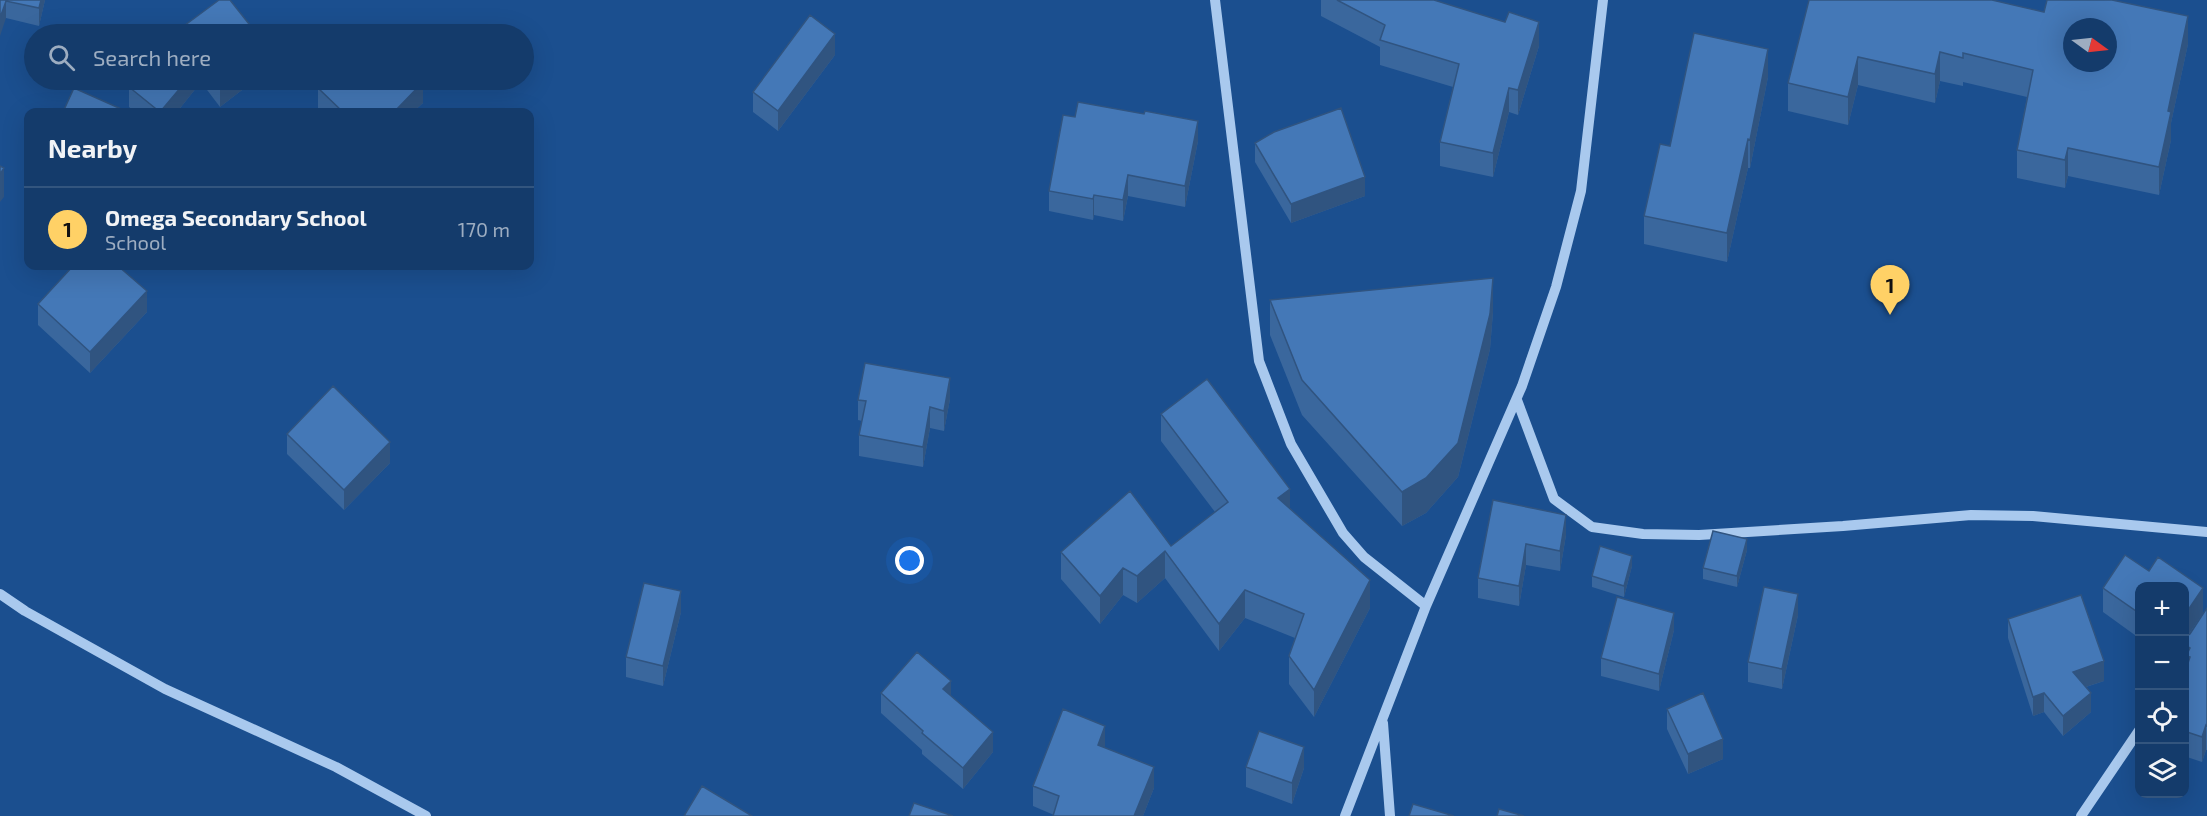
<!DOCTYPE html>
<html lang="en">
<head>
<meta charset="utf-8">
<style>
	:root { --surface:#143b6b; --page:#1d4271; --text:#f1f3f6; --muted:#9dadc1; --line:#33557e; --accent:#ffd166 }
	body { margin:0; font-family:"Exo 2",sans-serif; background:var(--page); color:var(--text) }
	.controls { position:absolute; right:18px; bottom:18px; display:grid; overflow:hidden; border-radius:12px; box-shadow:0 6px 24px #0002 }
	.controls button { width:54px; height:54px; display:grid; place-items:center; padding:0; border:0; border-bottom:2px solid var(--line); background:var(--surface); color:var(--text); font:30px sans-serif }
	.compass { position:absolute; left:2063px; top:18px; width:54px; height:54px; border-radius:50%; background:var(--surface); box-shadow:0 6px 24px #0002; rotate:105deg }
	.you { position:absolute; left:910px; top:561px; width:21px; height:21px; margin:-15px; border:4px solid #fff; border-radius:50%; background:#1a73e8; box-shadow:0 0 0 9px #1a73e833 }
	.badge { display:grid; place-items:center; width:39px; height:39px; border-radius:50%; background:var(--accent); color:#111; font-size:20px; font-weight:700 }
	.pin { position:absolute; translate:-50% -50px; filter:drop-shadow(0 2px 3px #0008) }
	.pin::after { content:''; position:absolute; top:32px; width:21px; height:18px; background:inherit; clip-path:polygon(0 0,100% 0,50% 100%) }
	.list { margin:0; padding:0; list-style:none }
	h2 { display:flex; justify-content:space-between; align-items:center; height:78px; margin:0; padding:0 24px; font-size:26px }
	h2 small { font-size:20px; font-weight:400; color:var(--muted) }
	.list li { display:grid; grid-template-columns:39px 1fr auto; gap:18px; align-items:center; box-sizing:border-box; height:84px; padding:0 24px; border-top:2px solid var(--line) }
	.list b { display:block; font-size:22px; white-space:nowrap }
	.list p { margin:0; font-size:20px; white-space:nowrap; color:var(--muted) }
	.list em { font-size:20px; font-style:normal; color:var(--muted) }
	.icon { flex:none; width:33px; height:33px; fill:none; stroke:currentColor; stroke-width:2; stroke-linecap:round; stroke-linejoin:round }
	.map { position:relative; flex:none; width:2207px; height:816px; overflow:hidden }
	.search { position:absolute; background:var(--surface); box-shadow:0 6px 24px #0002; left:24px; top:24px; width:510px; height:66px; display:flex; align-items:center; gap:15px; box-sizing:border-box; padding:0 21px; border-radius:33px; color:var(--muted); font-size:22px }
	.panel { position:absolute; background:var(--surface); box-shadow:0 6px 24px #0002; left:24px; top:108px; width:510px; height:162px; border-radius:12px }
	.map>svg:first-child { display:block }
</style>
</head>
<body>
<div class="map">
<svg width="2207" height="816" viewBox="0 0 2207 816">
	<rect width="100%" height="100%" fill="#1b4f8f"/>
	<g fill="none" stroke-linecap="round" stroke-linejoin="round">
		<!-- minor -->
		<path stroke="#a9c9ee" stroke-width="10" d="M 1215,0 L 1259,361 L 1291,444 L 1343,533 L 1364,557 L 1426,606
			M 1517,400 L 1554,499 L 1592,527 L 1643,534 L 1699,535 L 1843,526 L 1971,515 L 2033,516 L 2207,532
			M 0,594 L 25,611 L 165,689 L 336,767 L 426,816
			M 1383,723 L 1390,816
			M 1345,816 L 1426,606 L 1522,386 L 1556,287 L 1581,191 L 1603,0
			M 2081,816 L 2140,729"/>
	</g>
	<!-- wall -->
	<path fill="#3a679d" d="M 0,0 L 45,0 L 39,26 L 6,18 Z
		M 1321,0 L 1434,0 L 1539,46 L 1518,115 L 1509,112 L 1493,177 L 1440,166 L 1440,142 L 1453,87 L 1380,65 L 1380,47 L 1321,16 Z
		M 1809,0 L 2188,44 L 2171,123 L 2171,140 L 2159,195 L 2068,176 L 2065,188 L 2017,178 L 2017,150 L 2027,97 L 1963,82 L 1963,86 L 1940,81 L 1935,103 L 1858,85 L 1848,125 L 1788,111 L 1788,83 Z
		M 835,55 L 778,131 L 753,112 L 753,92 Z
		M 1768,77 L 1750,168 L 1748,168 L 1727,262 L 1644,244 L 1644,216 L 1670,146 Z
		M 135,80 L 255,80 L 220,107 L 201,82 L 177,112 L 135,112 L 129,107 L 129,87 Z
		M 318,88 L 423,103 L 413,112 L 322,112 L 318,108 Z
		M 1198,141 L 1185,207 L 1128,196 L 1123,221 L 1094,215 L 1093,220 L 1049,211 L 1049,191 Z
		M 1255,143 L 1365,196 L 1291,223 L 1255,162 Z
		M 1270,300 L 1493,312 L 1490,349 L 1458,477 L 1426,513 L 1402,526 L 1302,415 L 1270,335 Z
		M 38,304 L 147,312 L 90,373 L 38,325 Z
		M 950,399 L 944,431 L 930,428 L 923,467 L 859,456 L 859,435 L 862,421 L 858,420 L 858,400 Z
		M 1161,414 L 1290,509 L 1370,608 L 1314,717 L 1289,684 L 1289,656 L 1295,638 L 1245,618 L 1219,651 L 1165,578 L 1137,603 L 1123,595 L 1100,624 L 1061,579 L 1061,552 L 1171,546 L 1215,512 L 1161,441 Z
		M 287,434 L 390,463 L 344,510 L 287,454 Z
		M 1493,500 L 1566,535 L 1560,571 L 1526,565 L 1519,606 L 1478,598 L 1478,578 Z
		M 1747,550 L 1737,587 L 1703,579 L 1703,568 Z
		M 2125,555 L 2149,571 L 2158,557 L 2203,588 L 2203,613 L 2188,636 L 2190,634 L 2207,608 L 2207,750 L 2206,750 L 2202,762 L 2184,756 L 2184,675 L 2186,670 L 2184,669 L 2184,586 L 2139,586 L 2139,638 L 2103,612 L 2103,588 Z
		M 1632,566 L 1624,597 L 1592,587 L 1592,576 Z
		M 681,612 L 663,686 L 626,677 L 626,657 Z
		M 1798,615 L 1782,689 L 1748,682 L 1748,662 Z
		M 2008,619 L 2104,681 L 2086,687 L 2091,712 L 2063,736 L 2044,712 L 2033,716 L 2008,638 Z
		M 1674,630 L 1659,691 L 1601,676 L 1601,658 Z
		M 881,693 L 951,696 L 993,752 L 963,789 L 922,754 L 922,750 L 881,713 Z
		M 1667,709 L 1723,759 L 1688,774 L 1667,729 Z
		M 1105,747 L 1105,748 L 1154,788 L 1143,816 L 1053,816 L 1054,815 L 1033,806 L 1033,786 Z
		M 1246,767 L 1304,768 L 1292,804 L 1246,787 Z"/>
	<!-- shaded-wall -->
	<path fill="#305480" d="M 41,0 L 45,0 L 39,26 L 39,8 Z
		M 6,1 L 6,18 L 0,36 L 0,18 Z
		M 2188,16 L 2188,44 L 2171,123 L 2171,140 L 2159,195 L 2159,167 L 2168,111 Z
		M 1539,22 L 1539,46 L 1518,115 L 1518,90 Z
		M 835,34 L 835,55 L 778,131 L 778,111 Z
		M 1768,49 L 1768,77 L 1750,168 L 1750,140 Z
		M 1940,52 L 1940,81 L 1935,103 L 1935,74 Z
		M 1858,57 L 1858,85 L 1848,125 L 1848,97 Z
		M 187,80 L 201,80 L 201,82 L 177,112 L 160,112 Z
		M 229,80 L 255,80 L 220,107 L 220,87 Z
		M 423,82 L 423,103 L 413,112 L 394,112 Z
		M 1509,88 L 1509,112 L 1493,177 L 1493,153 Z
		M 1198,121 L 1198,141 L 1185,207 L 1185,186 Z
		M 1748,139 L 1748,168 L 1727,262 L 1727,233 Z
		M 2068,148 L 2068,176 L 2065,188 L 2065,160 Z
		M 4,168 L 4,197 L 0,202 L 0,174 Z
		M 1128,175 L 1128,196 L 1123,221 L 1123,200 Z
		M 1365,177 L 1365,196 L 1291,223 L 1291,204 Z
		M 1094,195 L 1094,215 L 1093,220 L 1093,199 Z
		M 1493,278 L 1493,312 L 1490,349 L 1458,477 L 1426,513 L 1402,526 L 1402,492 Z
		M 147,291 L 147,312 L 90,373 L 90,352 Z
		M 950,378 L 950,399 L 944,431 L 944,411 Z
		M 930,407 L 930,428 L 923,467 L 923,447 Z
		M 390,442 L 390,463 L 344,510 L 344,490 Z
		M 1290,489 L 1290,516 L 1278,498 Z
		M 1566,515 L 1566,535 L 1560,571 L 1560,551 Z
		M 1747,539 L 1747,550 L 1737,587 L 1737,576 Z
		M 1526,544 L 1526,565 L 1519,606 L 1519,586 Z
		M 1165,551 L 1165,578 L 1137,603 L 1137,576 Z
		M 1632,556 L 1632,566 L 1624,597 L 1624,586 Z
		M 1123,568 L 1123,595 L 1100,624 L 1100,596 Z
		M 1370,580 L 1370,608 L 1314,717 L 1314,690 Z
		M 2203,588 L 2203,613 L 2184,641 L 2184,616 Z
		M 1245,590 L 1245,618 L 1219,651 L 1219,624 Z
		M 681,591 L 681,612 L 663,686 L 663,666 Z
		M 1798,594 L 1798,615 L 1782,689 L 1782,669 Z
		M 1674,613 L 1674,630 L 1659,691 L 1659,674 Z
		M 2104,661 L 2104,681 L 2073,691 L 2073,672 Z
		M 951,681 L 951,702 L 943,689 Z
		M 2044,693 L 2044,712 L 2033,716 L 2033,697 Z
		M 2091,693 L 2091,712 L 2063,736 L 2063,716 Z
		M 2206,725 L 2206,750 L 2202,762 L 2202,737 Z
		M 1105,726 L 1105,747 L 1098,765 L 1098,745 Z
		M 993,732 L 993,752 L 963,789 L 963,768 Z
		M 1723,739 L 1723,759 L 1688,774 L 1688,754 Z
		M 1304,747 L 1304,768 L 1292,804 L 1292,783 Z
		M 1154,767 L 1154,788 L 1143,816 L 1134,816 Z"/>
	<!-- building -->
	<path fill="#4478b7" stroke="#305480" stroke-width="1.5" fill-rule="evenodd" d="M 0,0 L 41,0 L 39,8 L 6,1 L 0,18 Z
		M 219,0 L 230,0 L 257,34 L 173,34 Z
		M 1337,0 L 1434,0 L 1505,22 L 1509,12 L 1539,22 L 1518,90 L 1509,88 L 1493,153 L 1440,142 L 1459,64 L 1380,40 L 1385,25 Z
		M 1809,0 L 1992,0 L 2044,12 L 2047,0 L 2112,0 L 2188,16 L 2168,111 L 2171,112 L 2159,167 L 2068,148 L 2065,160 L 2017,150 L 2033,70 L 1963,53 L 1963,58 L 1940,52 L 1935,74 L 1858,57 L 1848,97 L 1788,83 ZM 2072,27 L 2108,27 L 2108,63 L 2072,63 Z
		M 810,15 L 835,34 L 778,111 L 753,92 Z
		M 1694,33 L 1768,49 L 1750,140 L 1748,139 L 1727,233 L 1644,216 L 1660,144 L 1670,146 Z
		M 135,80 L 187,80 L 160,112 L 129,87 Z
		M 215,80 L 229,80 L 220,87 Z
		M 326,80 L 420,80 L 423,82 L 394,112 L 343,112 L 318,88 Z
		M 74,88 L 128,112 L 63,112 Z
		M 1078,102 L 1144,114 L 1145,111 L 1198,121 L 1185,186 L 1128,175 L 1123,200 L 1094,195 L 1093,199 L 1049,191 L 1063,115 L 1075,117 Z
		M 1341,108 L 1365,177 L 1291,204 L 1255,143 L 1274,132 Z
		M 0,166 L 4,168 L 0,174 Z
		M 73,266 L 118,266 L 147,291 L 90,352 L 38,304 Z
		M 1493,278 L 1490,314 L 1458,443 L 1426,478 L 1402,492 L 1302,380 L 1270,300 Z
		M 865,363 L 950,378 L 944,411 L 930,407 L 923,447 L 859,435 L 866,401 L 858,400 Z
		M 1207,379 L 1290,489 L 1278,498 L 1370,580 L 1314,690 L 1289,656 L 1304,614 L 1245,590 L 1219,624 L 1165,551 L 1137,576 L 1123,568 L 1100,596 L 1061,552 L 1130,491 L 1171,546 L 1228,502 L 1161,414 Z
		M 333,386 L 390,442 L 344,490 L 287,434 Z
		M 1493,500 L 1566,515 L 1560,551 L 1526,544 L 1519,586 L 1478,578 Z
		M 1713,531 L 1747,539 L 1737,576 L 1703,568 Z
		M 1600,546 L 1632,556 L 1624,586 L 1592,576 Z
		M 2125,555 L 2149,571 L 2158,557 L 2203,588 L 2184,616 L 2184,586 L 2139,586 L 2139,613 L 2103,588 Z
		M 644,583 L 681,591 L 663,666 L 626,657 Z
		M 1764,587 L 1798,594 L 1782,669 L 1748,662 Z
		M 2081,595 L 2104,661 L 2073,672 L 2091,693 L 2063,716 L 2044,693 L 2033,697 L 2008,619 Z
		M 1617,597 L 1674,613 L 1659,674 L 1601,658 Z
		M 2207,608 L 2207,726 L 2206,725 L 2202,737 L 2184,731 L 2184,675 L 2190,657 L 2186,656 L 2190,648 L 2184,644 L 2184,637 L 2190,634 Z
		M 917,652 L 951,681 L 943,689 L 993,732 L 963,768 L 922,733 L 923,731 L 881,693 Z
		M 1703,693 L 1723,739 L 1688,754 L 1667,709 Z
		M 1063,709 L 1105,726 L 1098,745 L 1154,767 L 1134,816 L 1053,816 L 1059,796 L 1033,786 Z
		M 1259,731 L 1304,747 L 1292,783 L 1246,767 Z
		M 702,786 L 752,816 L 684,816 Z
		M 914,803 L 953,816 L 909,816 Z
		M 1413,804 L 1454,816 L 1409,816 Z
		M 1499,809 L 1524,816 L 1497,816 Z"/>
</svg>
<div class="controls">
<button>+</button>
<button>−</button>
<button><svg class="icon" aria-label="locate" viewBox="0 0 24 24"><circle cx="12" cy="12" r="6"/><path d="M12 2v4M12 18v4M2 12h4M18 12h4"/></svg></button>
<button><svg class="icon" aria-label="layers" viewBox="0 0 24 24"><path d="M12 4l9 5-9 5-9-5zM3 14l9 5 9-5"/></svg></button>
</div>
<svg class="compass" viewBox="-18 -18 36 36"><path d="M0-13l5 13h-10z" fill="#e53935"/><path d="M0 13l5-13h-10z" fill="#9dadc1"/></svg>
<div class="you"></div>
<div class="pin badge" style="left:1890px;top:315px">1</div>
<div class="search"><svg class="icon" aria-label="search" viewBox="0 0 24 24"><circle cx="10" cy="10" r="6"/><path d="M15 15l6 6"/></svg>Search here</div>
<section class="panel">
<h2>Nearby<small></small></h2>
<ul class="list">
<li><span class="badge">1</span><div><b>Omega Secondary School</b><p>School</p></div><em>170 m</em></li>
</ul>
</section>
</div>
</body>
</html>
